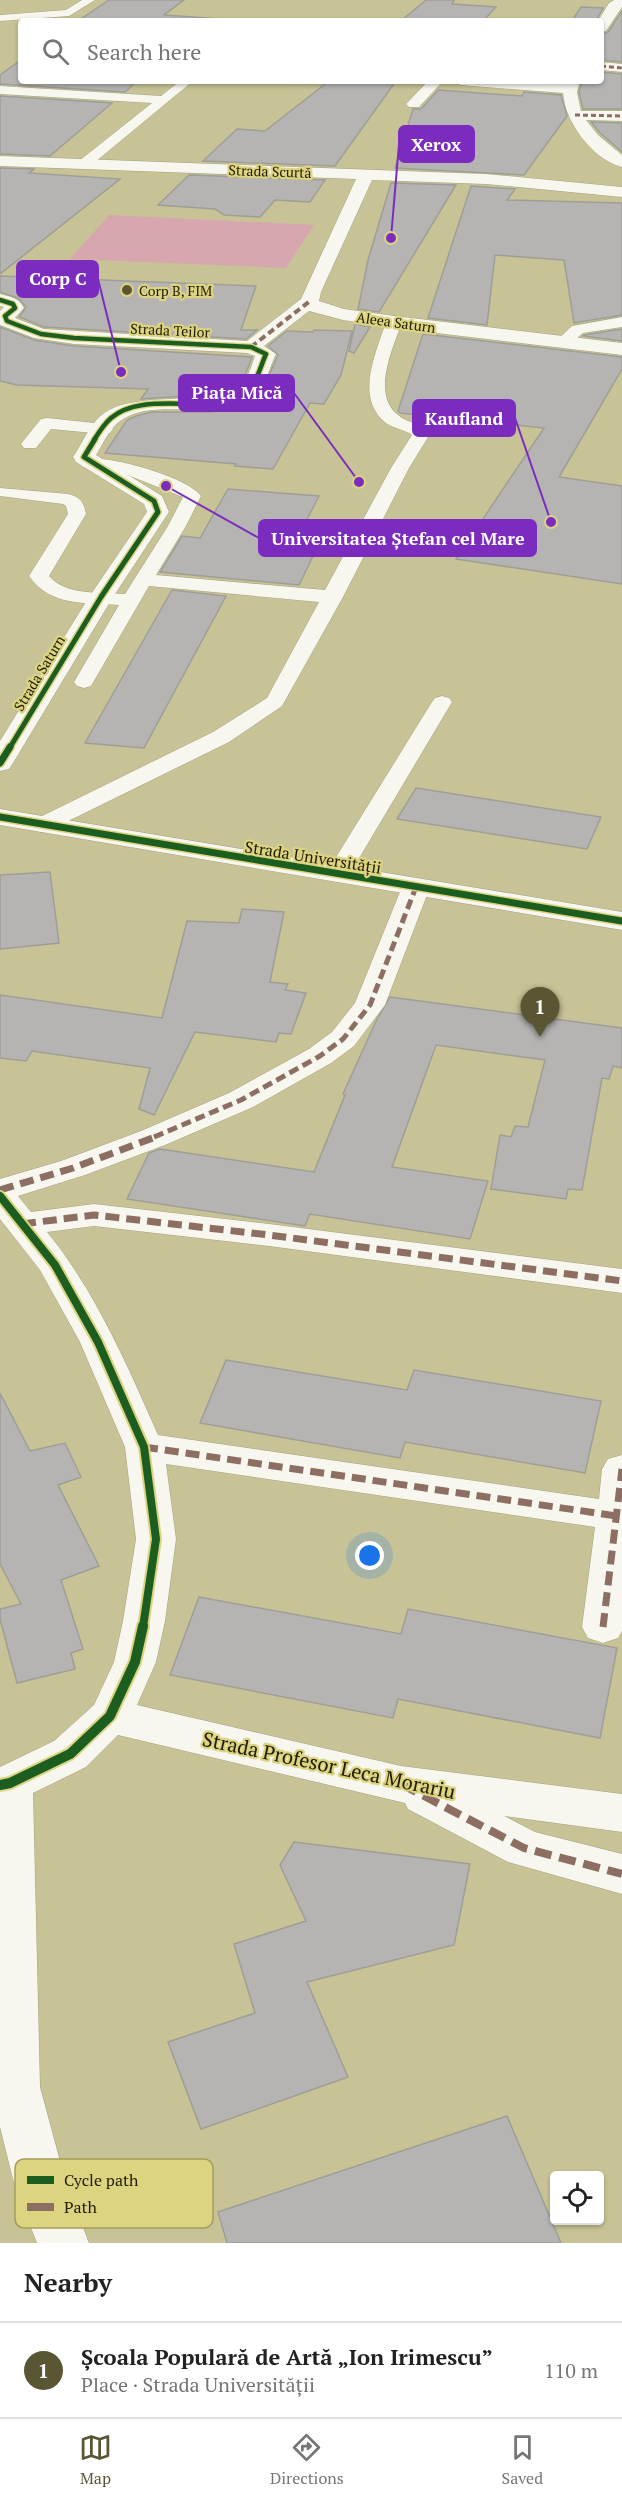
<!DOCTYPE html>
<html lang="en">
<head>
<meta charset="utf-8">
<style>
	:root { --surface:#fff; --page:#f2f2f2; --text:#222; --muted:#767676; --line:#e0e0e0; --accent:#5a5634 }
	body { margin:0; font-family:"PT Serif",serif; background:var(--page); color:var(--text) }
	.controls { position:absolute; right:18px; bottom:18px; display:grid; overflow:hidden; border-radius:6px; box-shadow:0 2px 4px #0004 }
	.controls button { width:54px; height:54px; display:grid; place-items:center; padding:0; border:0; border-bottom:2px solid var(--line); background:var(--surface); color:var(--text); font:30px sans-serif }
	.you { position:absolute; left:370px; top:1556px; width:21px; height:21px; margin:-15px; border:4px solid #fff; border-radius:50%; background:#1a73e8; box-shadow:0 0 0 9px #1a73e833 }
	.badge { display:grid; place-items:center; width:39px; height:39px; border-radius:50%; background:var(--accent); color:#fff; font-size:20px; font-weight:700 }
	.pin { position:absolute; translate:-50% -50px; filter:drop-shadow(0 2px 3px #0008) }
	.pin::after { content:''; position:absolute; top:32px; width:21px; height:18px; background:inherit; clip-path:polygon(0 0,100% 0,50% 100%) }
	.list { margin:0; padding:0; list-style:none }
	h2 { display:flex; justify-content:space-between; align-items:center; height:78px; margin:0; padding:0 24px; font-size:26px }
	h2 small { font-size:20px; font-weight:400; color:var(--muted) }
	.list li { display:grid; grid-template-columns:39px 1fr auto; gap:18px; align-items:center; box-sizing:border-box; height:96px; padding:0 24px; border-top:2px solid var(--line) }
	.list b { display:block; font-size:22px; white-space:nowrap }
	.list p { margin:0; font-size:20px; white-space:nowrap; color:var(--muted) }
	.list em { font-size:20px; font-style:normal; color:var(--muted) }
	.icon { flex:none; width:33px; height:33px; fill:none; stroke:currentColor; stroke-width:2; stroke-linecap:round; stroke-linejoin:round }
	.map { position:relative; flex:none; width:622px; height:2243px; overflow:hidden }
	.search { position:absolute; background:var(--surface); box-shadow:0 2px 4px #0004; left:18px; right:18px; top:18px; height:66px; display:flex; align-items:center; gap:15px; box-sizing:border-box; padding:0 21px; border-radius:6px; color:var(--muted); font-size:22px }
	.sheet { height:174px; background:var(--surface) }
	nav { display:flex; justify-content:space-around; align-items:center; box-sizing:border-box; height:84px; border-top:2px solid var(--line); background:var(--surface); font-size:16px; color:var(--muted) }
	nav a { display:grid; justify-items:center; gap:3px }
	nav .on { color:var(--accent) }
	.map>svg:first-child { display:block }
</style>
</head>
<body>
<div class="map">
<svg width="622" height="2243" viewBox="0 0 622 2243">
	<rect width="100%" height="100%" fill="#c7c396"/>
	<!-- green -->
	<path fill="#d8a6af" d="M 109,215 L 314,225 L 286,268 L 70,259 Z"/>
	<!-- building -->
	<path fill="#b6b4b3" stroke="#9f9e96" stroke-width="1.5" d="M 109,0 L 184,0 L 164,15 L 236,20 L 78,21 Z
		M 426,0 L 454,0 L 452,4 L 496,7 L 483,21 L 401,21 Z
		M 581,7 L 603,8 L 596,21 L 572,21 Z
		M 622,11 L 622,62 L 601,60 L 601,34 L 608,32 Z
		M 21,60 L 21,81 L 159,81 L 137,81 L 125,92 L 0,84 L 0,75 Z
		M 601,72 L 622,74 L 622,109 L 583,109 L 579,92 L 582,81 L 601,81 Z
		M 329,81 L 396,81 L 335,166 L 203,161 L 237,129 L 265,131 Z
		M 438,90 L 522,96 L 524,92 L 561,95 L 567,116 L 524,175 L 395,168 L 413,109 L 421,109 Z
		M 0,96 L 112,103 L 50,156 L 0,154 Z
		M 591,122 L 622,123 L 622,152 L 600,133 Z
		M 0,168 L 34,169 L 29,173 L 120,179 L 0,274 Z
		M 189,175 L 325,180 L 310,202 L 275,200 L 260,217 L 224,215 L 215,209 L 158,205 Z
		M 391,183 L 456,185 L 379,312 L 358,309 L 368,260 Z
		M 471,186 L 515,189 L 507,200 L 622,203 L 622,315 L 574,323 L 564,260 L 495,255 L 487,325 L 428,318 Z
		M 0,276 L 256,286 L 241,330 L 257,330 L 246,339 L 44,327 L 19,317 L 26,307 L 18,298 L 0,292 Z
		M 355,324 L 370,327 L 354,353 L 349,351 Z
		M 0,327 L 34,340 L 74,346 L 252,357 L 244,378 L 233,388 L 201,395 L 141,399 L 148,389 L 17,385 L 0,381 Z
		M 622,329 L 622,341 L 583,336 L 584,335 Z
		M 314,330 L 352,331 L 341,375 L 324,404 L 310,403 L 273,469 L 235,466 L 236,464 L 105,453 L 127,420 L 136,416 L 152,412 L 210,412 L 228,410 L 245,404 L 263,389 L 278,355 L 268,346 L 287,331 L 313,332 Z
		M 423,334 L 622,357 L 622,369 L 559,477 L 622,486 L 622,584 L 456,559 L 544,428 L 400,413 L 398,411 Z
		M 228,489 L 319,496 L 300,533 L 303,533 L 297,546 L 317,548 L 299,585 L 160,572 L 182,536 L 200,538 Z
		M 172,590 L 226,596 L 144,748 L 85,743 Z
		M 416,788 L 601,817 L 587,849 L 397,819 Z
		M 50,872 L 59,943 L 0,949 L 0,875 Z
		M 242,909 L 284,912 L 270,982 L 288,984 L 285,990 L 306,993 L 291,1034 L 279,1033 L 276,1042 L 195,1032 L 154,1115 L 139,1109 L 150,1068 L 32,1051 L 26,1061 L 0,1058 L 0,995 L 162,1018 L 187,921 L 239,923 Z
		M 390,997 L 622,1028 L 622,1068 L 613,1066 L 609,1079 L 602,1078 L 582,1190 L 568,1189 L 566,1199 L 491,1189 L 500,1135 L 511,1137 L 515,1126 L 528,1127 L 545,1060 L 436,1045 L 392,1167 L 488,1181 L 470,1239 L 310,1214 L 305,1226 L 127,1199 L 149,1153 L 160,1149 L 314,1172 L 345,1095 L 343,1094 L 377,1019 Z
		M 226,1360 L 407,1390 L 414,1370 L 601,1401 L 585,1473 L 405,1442 L 400,1458 L 200,1423 Z
		M 0,1393 L 30,1451 L 65,1443 L 81,1477 L 58,1485 L 99,1566 L 61,1580 L 83,1649 L 71,1653 L 75,1669 L 17,1683 L 0,1619 L 0,1609 L 21,1604 L 0,1564 Z
		M 199,1597 L 401,1634 L 408,1609 L 617,1648 L 600,1738 L 398,1699 L 393,1718 L 170,1675 Z
		M 294,1842 L 470,1864 L 454,1945 L 307,1982 L 348,2077 L 201,2129 L 168,2042 L 255,2013 L 234,1944 L 306,1921 L 280,1865 Z
		M 507,2116 L 561,2243 L 227,2243 L 218,2212 Z"/>
	<g fill="none" stroke-linecap="round" stroke-linejoin="round">
		<!-- lane casing -->
		<g stroke="#a5a27e" stroke-width="1">
			<path id="lane" d="M 82,0 L 95,0 L 69,16 L 0,21 L 0,15 L 66,10 Z
				M 180,81 L 193,81 L 89,167 L 79,167 L 77,164 L 79,161 L 152,103 L 0,94 L 0,86 L 161,96 Z
				M 394,317 L 402,322 C 393,348 371,394 398,415 C 408,424 421,422 430,434 L 409,468 L 343,597 L 282,706 L 229,742 L 50,830 L 42,832 L 34,830 L 31,825 L 34,820 L 213,732 L 267,698 L 319,602 L 149,586 L 91,686 L 84,688 L 77,686 L 74,682 L 119,605 C 84,602 51,607 29,576 L 68,514 L 66,506 L 63,504 L 0,496 L 0,488 L 68,494 C 80,497 84,502 86,514 L 49,576 C 66,596 101,592 125,594 L 168,526 L 183,497 L 115,470 L 83,467 L 80,463 L 83,459 C 106,454 188,477 201,496 L 186,526 L 156,575 L 325,590 L 391,468 L 412,435 C 404,429 394,429 386,423 C 354,398 376,353 386,322 Z
				M 622,317 L 622,327 L 583,333 L 569,345 L 563,347 L 555,342 L 572,326 Z
				M 47,418 L 104,424 L 110,425 L 113,429 L 110,433 L 104,434 L 51,429 L 36,448 L 24,448 L 21,444 L 24,440 L 41,419 Z
				M 442,696 L 449,698 L 452,702 L 349,875 L 345,880 L 337,882 L 329,880 L 325,875 L 432,702 L 435,698 Z"/>
		</g>
		<!-- street casing -->
		<g stroke="#a5a27e" stroke-width="1">
			<path id="street" d="M 614,0 L 622,0 L 622,7 L 606,31 L 601,32 L 601,21 L 598,21 L 609,3 Z
				M 601,62 L 622,64 L 622,72 L 601,70 Z
				M 428,81 L 443,81 L 419,107 L 409,107 L 406,104 L 409,101 Z
				M 453,81 L 520,81 L 565,84 L 566,81 L 580,81 L 577,92 L 581,111 L 622,111 L 622,121 L 586,120 L 598,135 L 622,155 L 622,167 C 592,159 565,122 563,93 L 460,85 Z
				M 0,156 L 486,174 L 622,187 L 622,197 L 486,184 L 372,180 L 321,292 L 319,301 L 344,309 L 394,316 L 622,343 L 622,355 L 394,328 L 343,320 L 309,311 L 264,346 L 276,354 C 270,366 267,381 258,392 C 225,427 156,394 120,421 C 109,429 103,444 96,455 L 162,496 L 169,512 L 113,597 L 13,763 L 9,769 L 0,771 L 0,741 L 89,597 L 147,512 L 144,504 L 76,462 L 73,457 C 83,443 91,421 106,412 C 141,389 224,409 244,382 C 249,375 252,364 255,356 L 247,353 L 74,344 L 34,338 L 0,325 L 0,311 L 4,307 L 0,306 L 0,294 C 11,297 19,298 24,308 L 15,318 L 44,329 L 247,341 L 301,299 L 356,179 L 0,166 Z
				M 416,878 L 426,881 L 430,887 L 385,1005 L 354,1046 L 331,1063 L 253,1107 L 165,1145 L 85,1175 L 18,1196 L 31,1212 L 94,1204 L 269,1224 L 622,1269 L 622,1293 L 269,1246 L 94,1226 L 47,1232 C 96,1292 127,1365 158,1435 L 599,1499 L 602,1469 L 608,1459 L 622,1455 L 622,1631 L 618,1638 L 603,1643 L 588,1638 L 582,1627 L 595,1527 L 166,1464 L 176,1539 L 165,1621 L 156,1662 L 137,1705 L 401,1766 L 622,1794 L 622,1832 L 504,1816 L 535,1832 L 622,1854 L 622,1894 L 508,1862 L 408,1809 L 405,1803 L 118,1735 L 86,1767 L 33,1793 L 40,2087 L 67,2187 L 89,2243 L 37,2243 L 15,2187 L 0,2127 L 0,1767 L 54,1741 L 94,1705 L 114,1662 L 123,1621 L 136,1539 L 125,1447 L 80,1342 L 40,1270 L 0,1219 L 0,1179 L 61,1161 L 141,1131 L 229,1093 L 309,1049 L 332,1032 L 355,1003 L 402,887 L 406,881 Z"/>
		</g>
		<!-- secondary casing -->
		<g stroke="#a5a27e" stroke-width="1">
			<path id="secondary" d="M 0,809 L 622,912 L 622,930 L 0,825 Z"/>
		</g>
		<!-- lane -->
		<use href="#lane" fill="#f7f6ef" fill-rule="evenodd"/>
		<!-- street -->
		<use href="#street" fill="#f7f6ef" fill-rule="evenodd"/>
		<!-- secondary -->
		<use href="#secondary" fill="#f7f6ef" fill-rule="evenodd"/>
		<!-- quiet-far4 -->
		<path stroke="#8d6e63" stroke-width="3" stroke-dasharray="5 3" stroke-linecap="butt" d="M 601,66 L 622,68
			M 575,115 L 622,116"/>
		<!-- quiet-far3 -->
		<path stroke="#8d6e63" stroke-width="4" stroke-dasharray="7 4" stroke-linecap="butt" d="M 251,347 L 310,301"/>
		<!-- quiet-far2 -->
		<path stroke="#8d6e63" stroke-width="5" stroke-dasharray="10 5" stroke-linecap="butt" d="M 154,1137 L 241,1100 L 320,1056 L 343,1039 L 370,1005 L 416,887"/>
		<!-- quiet-far1 -->
		<path stroke="#8d6e63" stroke-width="7" stroke-dasharray="14 7" stroke-linecap="butt" d="M 0,1190 L 73,1168 L 158,1136
			M 22,1224 L 94,1215 L 269,1235 L 622,1281
			M 144,1447 L 617,1516
			M 603,1627 L 622,1469"/>
		<!-- quiet -->
		<path stroke="#8d6e63" stroke-width="8" stroke-dasharray="17 8" stroke-linecap="butt" d="M 401,1784 L 524,1848 L 622,1874"/>
		<!-- cycleway-far4 casing -->
		<g stroke="#dcd481" stroke-width="7">
			<path id="cycleway-far4" d="M 0,300 L 13,304 L 15,308 L 5,316 L 7,321 L 41,334 L 74,338 L 251,347 L 266,354 C 261,365 258,379 250,388 C 218,421 147,387 111,418 C 104,424 99,432 94,440"/>
		</g>
		<!-- cycleway-far3 casing -->
		<g stroke="#dcd481" stroke-width="8">
			<path id="cycleway-far3" d="M 9,749 L 101,597 L 158,512 L 154,501 L 84,457 L 95,439"/>
		</g>
		<!-- cycleway-far2 casing -->
		<g stroke="#dcd481" stroke-width="10">
			<path id="cycleway-far2" d="M 0,763 L 10,747
				M 0,817 L 622,921"/>
		</g>
		<!-- cycleway-far1 casing -->
		<g stroke="#dcd481" stroke-width="12">
			<path id="cycleway-far1" d="M 0,1196 L 55,1265 L 98,1342 L 144,1447 L 156,1539 L 143,1627"/>
		</g>
		<!-- cycleway casing -->
		<g stroke="#dcd481" stroke-width="14">
			<path id="cycleway" d="M 0,1785 L 10,1783 L 70,1754 L 110,1716 L 135,1662 L 143,1626"/>
		</g>
		<!-- cycleway-far4 -->
		<use href="#cycleway-far4" stroke="#1b5e20" stroke-width="4.5"/>
		<!-- cycleway-far3 -->
		<use href="#cycleway-far3" stroke="#1b5e20" stroke-width="5"/>
		<!-- cycleway-far2 -->
		<use href="#cycleway-far2" stroke="#1b5e20" stroke-width="7"/>
		<!-- cycleway-far1 -->
		<use href="#cycleway-far1" stroke="#1b5e20" stroke-width="8"/>
		<!-- cycleway -->
		<use href="#cycleway" stroke="#1b5e20" stroke-width="10"/>
	</g>
	<!-- markers -->
	<circle fill="#5a5634" stroke="#dcd481" stroke-width="2" cx="127" cy="290" r="6"/>
	<g text-anchor="middle" dominant-baseline="central" stroke-width="4.5" stroke-linejoin="round" paint-order="stroke">
		<!-- far-street labels -->
		<g font-size="14" fill="#201c00" stroke="#dcd481">
			<text transform="translate(270 171) rotate(2)">Strada Scurtă</text>
			<text transform="translate(396 322) rotate(8)">Aleea Saturn</text>
			<text transform="translate(170 330) rotate(3)">Strada Teilor</text>
			<text transform="translate(39 673) rotate(-59)">Strada Saturn</text>
		</g>
		<!-- far-poi labels -->
		<g font-size="14" fill="#201c00" stroke="#dcd481" text-anchor="start">
			<text x="139" y="290">Corp B, FIM</text>
		</g>
		<!-- street labels -->
		<g font-size="16" fill="#201c00" stroke="#dcd481">
			<text transform="translate(313 857) rotate(9)">Strada Universității</text>
		</g>
		<!-- near-street labels -->
		<g font-size="20" fill="#201c00" stroke="#dcd481">
			<text transform="translate(329 1765) rotate(12)">Strada Profesor Leca Morariu</text>
		</g>
	</g>
	<!-- legend -->
	<rect x="15" y="2159" width="198" height="69" rx="9" fill="#dcd481" stroke="#a49d5a" stroke-width="1.5"/>
	<rect x="27" y="2176" width="27" height="8" fill="#1b5e20"/>
	<rect x="27" y="2203" width="27" height="8" fill="#8d6e63"/>
	<g font-size="16" fill="#201c00">
		<text x="64" y="2186">Cycle path</text>
		<text x="64" y="2213">Path</text>
	</g>
	<!-- callouts -->
	<path fill="none" stroke="#7b2cbf" stroke-width="2" d="M391 238L399 144M121 372L98 279M359 482L294 393M551 522L515 418M166 486L259 538"/>
	<g fill="#7b2cbf" stroke="#dcd481" stroke-width="2">
		<circle cx="391" cy="238" r="6"/>
		<circle cx="121" cy="372" r="6"/>
		<circle cx="359" cy="482" r="6"/>
		<circle cx="551" cy="522" r="6"/>
		<circle cx="166" cy="486" r="6"/>
	</g>
	<g fill="#7b2cbf" stroke="#7b2cbf" stroke-width="2">
		<rect x="399" y="126" width="75" height="36" rx="6"/>
		<rect x="17" y="261" width="81" height="36" rx="6"/>
		<rect x="179" y="375" width="115" height="36" rx="6"/>
		<rect x="413" y="400" width="102" height="36" rx="6"/>
		<rect x="259" y="520" width="277" height="36" rx="6"/>
	</g>
	<g font-size="18" text-anchor="middle" font-weight="bold" fill="#fff">
		<text x="436" y="151">Xerox</text>
		<text x="58" y="285">Corp C</text>
		<text x="237" y="399">Piața Mică</text>
		<text x="464" y="425">Kaufland</text>
		<text x="398" y="545">Universitatea Ștefan cel Mare</text>
	</g>
</svg>
<div class="controls">
<button><svg class="icon" aria-label="locate" viewBox="0 0 24 24"><circle cx="12" cy="12" r="6"/><path d="M12 2v4M12 18v4M2 12h4M18 12h4"/></svg></button>
</div>
<div class="you"></div>
<div class="pin badge" style="left:540px;top:1037px">1</div>
<div class="search"><svg class="icon" aria-label="search" viewBox="0 0 24 24"><circle cx="10" cy="10" r="6"/><path d="M15 15l6 6"/></svg>Search here</div>
</div>
<section class="sheet">
<h2>Nearby<small></small></h2>
<ul class="list">
<li><span class="badge">1</span><div><b>Școala Populară de Artă „Ion Irimescu”</b><p>Place · Strada Universității</p></div><em>110 m</em></li>
</ul>
</section>
<nav>
<a class="on"><svg class="icon" aria-label="map" viewBox="0 0 24 24"><path d="M3 6l6-2 6 2 6-2v14l-6 2-6-2-6 2zM9 4v14M15 6v14"/></svg>Map</a>
<a><svg class="icon" aria-label="directions" viewBox="0 0 24 24"><path d="M12 3l9 9-9 9-9-9zM9 14v-3h6M13 9l2 2-2 2"/></svg>Directions</a>
<a><svg class="icon" aria-label="saved" viewBox="0 0 24 24"><path d="M7 4h10v16l-5-4-5 4z"/></svg>Saved</a>
</nav>
</body>
</html>
